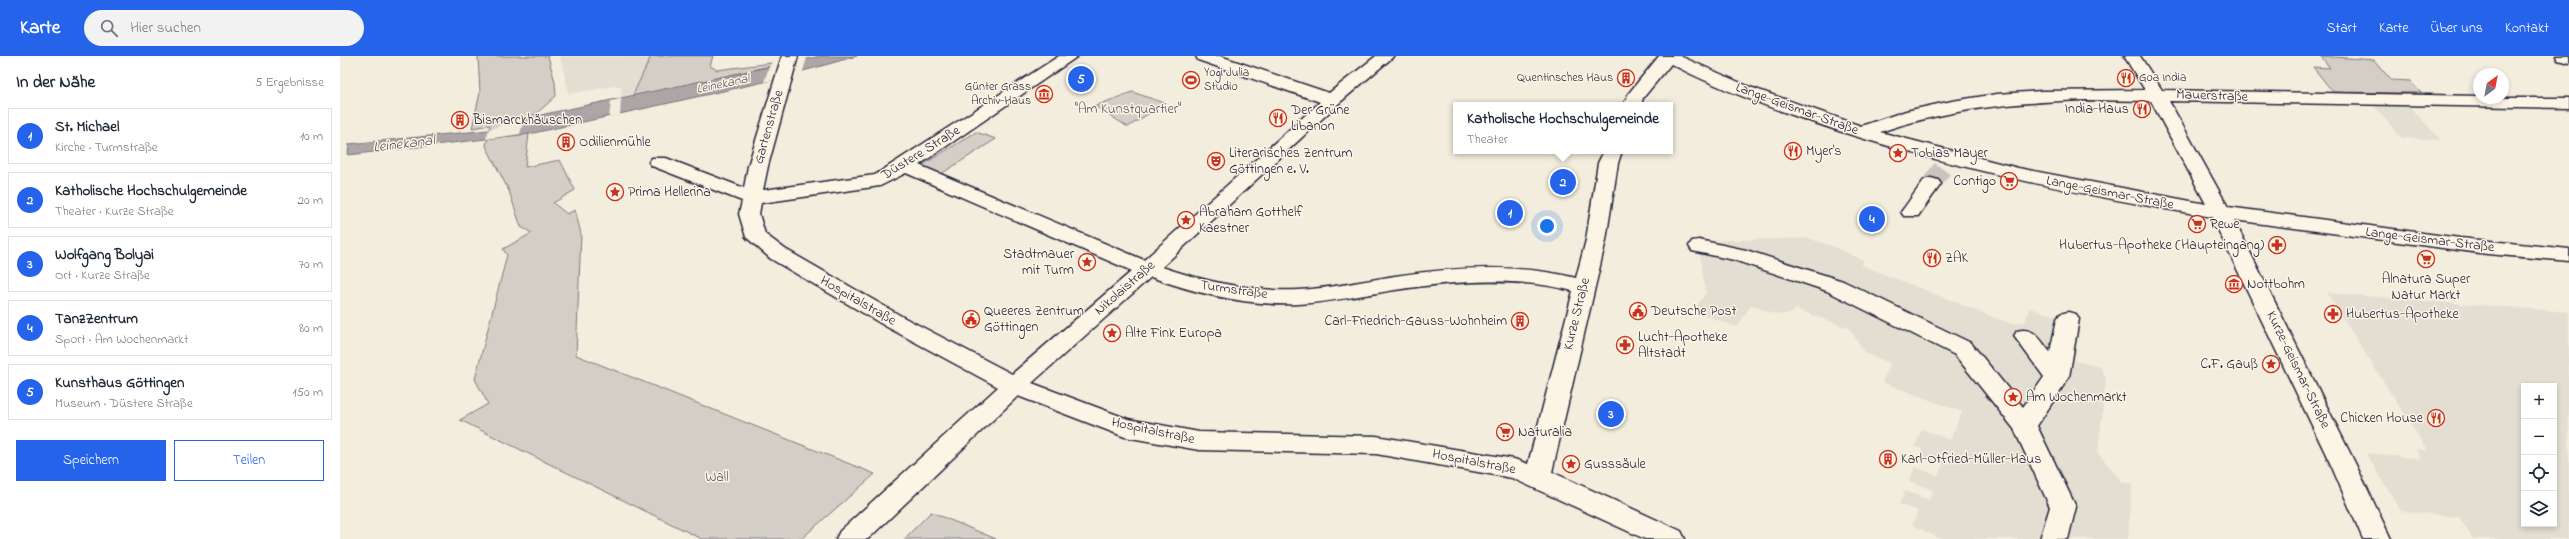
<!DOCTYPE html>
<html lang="de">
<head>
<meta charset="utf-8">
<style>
	:root { --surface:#fff; --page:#f2f2f3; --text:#1f2937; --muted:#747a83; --line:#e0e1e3; --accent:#2563eb }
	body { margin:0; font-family:"Indie Flower",sans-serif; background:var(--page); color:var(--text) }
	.controls { position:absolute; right:12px; bottom:12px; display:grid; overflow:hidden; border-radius:0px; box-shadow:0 2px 6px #0003 }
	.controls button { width:36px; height:36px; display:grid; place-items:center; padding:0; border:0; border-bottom:1px solid var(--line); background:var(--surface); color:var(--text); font:20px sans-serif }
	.compass { position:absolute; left:2133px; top:12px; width:36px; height:36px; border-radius:50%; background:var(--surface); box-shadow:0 2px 6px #0003; rotate:32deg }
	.you { position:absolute; left:1207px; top:170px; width:14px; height:14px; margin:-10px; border:3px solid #fff; border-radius:50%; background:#1a73e8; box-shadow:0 0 0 6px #1a73e833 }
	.badge { display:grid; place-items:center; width:26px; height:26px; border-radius:50%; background:var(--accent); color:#fff; font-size:13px; font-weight:700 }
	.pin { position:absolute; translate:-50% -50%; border:2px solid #fff; box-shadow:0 1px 4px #0006 }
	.popup { position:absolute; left:1113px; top:46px; width:220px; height:52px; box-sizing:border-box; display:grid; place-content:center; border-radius:0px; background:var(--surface); filter:drop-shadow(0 1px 3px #0005); font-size:13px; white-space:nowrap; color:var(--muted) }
	.popup b { font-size:15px; color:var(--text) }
	.popup::after { content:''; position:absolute; left:50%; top:100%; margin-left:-8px; border:8px solid transparent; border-top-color:var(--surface) }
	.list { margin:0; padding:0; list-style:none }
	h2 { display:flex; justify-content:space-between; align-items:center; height:52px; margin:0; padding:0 16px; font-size:17px }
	h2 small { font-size:13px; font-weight:400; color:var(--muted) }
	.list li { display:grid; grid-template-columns:26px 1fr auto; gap:12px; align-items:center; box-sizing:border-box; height:56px; margin:0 8px 8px; padding:0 8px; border:1px solid var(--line); border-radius:0px }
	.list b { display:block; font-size:15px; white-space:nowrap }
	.list p { margin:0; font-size:13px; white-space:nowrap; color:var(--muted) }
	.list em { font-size:13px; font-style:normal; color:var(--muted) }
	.actions { display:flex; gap:8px; padding:12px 16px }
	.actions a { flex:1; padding:9px 0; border:1px solid var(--accent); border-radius:0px; text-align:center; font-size:14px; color:var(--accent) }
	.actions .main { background:var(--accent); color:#fff }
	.icon { flex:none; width:22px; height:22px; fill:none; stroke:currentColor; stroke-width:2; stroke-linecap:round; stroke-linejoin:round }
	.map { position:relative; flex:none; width:2229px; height:483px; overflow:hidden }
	header { display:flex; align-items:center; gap:24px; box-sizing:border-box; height:56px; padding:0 20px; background:var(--accent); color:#fff }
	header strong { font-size:19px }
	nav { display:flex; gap:22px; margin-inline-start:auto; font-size:14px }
	.search { width:280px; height:36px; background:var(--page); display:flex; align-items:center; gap:10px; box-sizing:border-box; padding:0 14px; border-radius:22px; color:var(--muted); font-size:15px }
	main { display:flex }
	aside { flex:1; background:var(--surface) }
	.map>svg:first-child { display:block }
</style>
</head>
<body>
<header>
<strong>Karte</strong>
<div class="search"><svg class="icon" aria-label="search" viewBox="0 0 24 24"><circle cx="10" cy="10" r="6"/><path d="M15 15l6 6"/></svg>Hier suchen</div>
<nav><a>Start</a><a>Karte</a><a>Über uns</a><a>Kontakt</a></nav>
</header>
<main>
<aside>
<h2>In der Nähe<small>5 Ergebnisse</small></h2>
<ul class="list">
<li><span class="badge">1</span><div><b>St. Michael</b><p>Kirche · Turmstraße</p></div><em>10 m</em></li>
<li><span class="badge">2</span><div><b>Katholische Hochschulgemeinde</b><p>Theater · Kurze Straße</p></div><em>20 m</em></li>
<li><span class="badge">3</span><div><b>Wolfgang Bolyai</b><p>Ort · Kurze Straße</p></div><em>70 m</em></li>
<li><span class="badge">4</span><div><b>TanzZentrum</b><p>Sport · Am Wochenmarkt</p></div><em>80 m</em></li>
<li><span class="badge">5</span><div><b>Kunsthaus Göttingen</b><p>Museum · Düstere Straße</p></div><em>150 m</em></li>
</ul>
<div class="actions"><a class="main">Speichern</a><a>Teilen</a></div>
</aside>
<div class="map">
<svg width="2229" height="483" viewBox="0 0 2229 483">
	<rect width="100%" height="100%" fill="#f3edde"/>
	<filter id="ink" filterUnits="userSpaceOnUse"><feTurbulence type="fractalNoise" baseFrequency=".025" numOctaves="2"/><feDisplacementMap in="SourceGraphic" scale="8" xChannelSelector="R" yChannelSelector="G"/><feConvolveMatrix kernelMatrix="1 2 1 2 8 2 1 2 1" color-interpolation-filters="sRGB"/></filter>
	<g filter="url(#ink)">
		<!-- built -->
		<path fill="#e3ded2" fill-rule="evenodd" d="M 220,0 L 311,0 L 292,41 L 281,43 L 281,31 L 275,30 L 229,38 Z
			M 2032,48 L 2070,51 L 2101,84 L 2062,82 Z
			M 1468,182 L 1495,191 L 1524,205 L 1521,209 L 1671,268 L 1685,266 L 1689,252 L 1740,267 L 1735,305 L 1761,311 L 1766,322 L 1758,397 L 1783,427 L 1792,427 L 1788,483 L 1601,483 L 1572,469 L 1578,455 L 1559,448 L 1565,435 L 1589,444 L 1593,434 L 1569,425 L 1575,411 L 1598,420 L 1603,408 L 1580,398 L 1582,393 L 1575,390 L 1582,373 L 1610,384 L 1622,356 L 1542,326 L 1551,307 L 1526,298 L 1509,272 L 1455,253 L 1453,257 L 1437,259 L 1411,249 L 1397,271 L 1353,255 L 1366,237 L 1358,185 Z
			M 1987,237 L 2229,256 L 2229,483 L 2133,483 L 2119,461 L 2061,455 L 2026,397 L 2081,403 L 2076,393 L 2087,394 ZM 2184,330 L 2214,330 L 2214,468 L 2184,468 Z"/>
		<!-- green -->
		<path fill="#d4cfc6" stroke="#7b7880" d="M 138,0 L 208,0 L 215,26 L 216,40 L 196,58 L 184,63 L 180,78 L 189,78 L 185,111 L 220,104 L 235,134 L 213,147 L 227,158 L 235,154 L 241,178 L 236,299 L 535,418 L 461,483 L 362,483 L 120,364 L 148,348 L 135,323 L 167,199 L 163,193 L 192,177 L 181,171 L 169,135 L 146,90 L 150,69 L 132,72 L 140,37 Z
			M 311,0 L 373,0 L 370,10 L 377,14 L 431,7 L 430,10 L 292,41 Z
			M 1981,0 L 2034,4 L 2051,24 L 2070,25 L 2081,37 L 1993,36 L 1973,11 L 1990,12 Z
			M 792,36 L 825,47 L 788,71 L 755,50 Z
			M 636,76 L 656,83 L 601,118 L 581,110 Z
			M 591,456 L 656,483 L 564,483 Z"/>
		<!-- water -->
		<path fill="#aca7a6" stroke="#75727b" d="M 481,0 L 517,0 L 424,26 L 189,78 L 8,99 L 9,88 L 149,74 L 205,58 Z"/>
		<!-- pier -->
		<path fill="#f3edde" d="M 467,2 L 462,18 L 424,26 L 430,8 Z
			M 281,43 L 280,59 L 269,61 L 271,45 Z
			M 184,63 L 180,78 L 146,83 L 149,73 Z"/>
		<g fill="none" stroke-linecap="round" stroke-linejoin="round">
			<!-- minor-tunnel -->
			<path stroke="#c9c4bd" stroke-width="19" stroke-dasharray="19 10" stroke-linecap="butt" d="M 1591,128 L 1605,109"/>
			<!-- minor casing -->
			<g stroke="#22223b" stroke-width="3">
				<path id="minor" d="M 442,0 L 458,0 L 428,110 L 423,134 L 535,119 L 719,0 L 738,0 L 579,109 L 804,204 L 980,46 L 858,4 L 856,0 L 880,0 L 989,37 L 1036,0 L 1054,0 L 998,48 L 822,211 C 866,226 913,236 959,234 C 992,232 1023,225 1055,220 C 1114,211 1178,207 1236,222 L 1246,184 L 1258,107 L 1264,95 L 1282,95 L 1278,107 L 1266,184 L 1212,416 L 1341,475 L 1345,483 L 1305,483 L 1172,422 L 1036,398 L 859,394 L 785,381 L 678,340 L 528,483 L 496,483 L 500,475 L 658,331 L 547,271 L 431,203 L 406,181 L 399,158 L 402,145 L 312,110 L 309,106 L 312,102 L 326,102 L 404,132 L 408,110 ZM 566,117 L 792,215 L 672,318 L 563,261 L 445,193 L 425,178 L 419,158 L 421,147 L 540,130 ZM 811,221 C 857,238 909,250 959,248 C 991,246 1023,239 1055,234 C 1112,225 1176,220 1233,235 L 1188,408 L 1174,403 L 1036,380 L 859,376 L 788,363 L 692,327 Z
					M 1319,0 L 1340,0 L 1410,31 L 1521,70 L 1566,55 L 1612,45 L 1657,38 L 1702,35 L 1805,34 L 1784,0 L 1800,0 L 1822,34 L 2139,40 L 2139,42 L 2229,42 L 2229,52 L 1829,45 L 1888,151 L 2120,182 L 2229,193 L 2229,205 L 2147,198 L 1894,164 L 2016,409 L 2051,483 L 2023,483 L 1991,409 L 1872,161 C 1746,140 1621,114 1499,75 C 1442,56 1385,36 1331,8 L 1303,42 L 1301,49 L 1283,49 L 1289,37 ZM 1747,44 L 1811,45 L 1866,148 L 1678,112 L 1540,76 C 1608,53 1676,46 1747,44 Z
					M 2216,0 L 2229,0 L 2229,7 L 2218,4 Z
					M 1591,122 L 1598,124 L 1601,128 L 1578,160 L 1564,160 L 1561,156 L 1564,152 L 1584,124 Z
					M 1359,184 L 1406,194 L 1503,225 L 1631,287 L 1683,351 L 1704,321 L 1674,280 L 1677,275 C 1694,270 1700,284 1710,296 L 1717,263 L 1720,258 L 1728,256 L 1736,258 L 1739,263 L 1729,321 L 1697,370 L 1736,451 L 1728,483 L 1700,483 L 1710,451 L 1674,373 L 1615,299 L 1487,235 L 1394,204 L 1352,195 L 1349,190 L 1352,185 Z"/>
			</g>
			<!-- minor -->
			<use href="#minor" fill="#fcf5e5" fill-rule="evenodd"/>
		</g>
	</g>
	<!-- icons -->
	<defs>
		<g id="building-ring" transform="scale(0.9)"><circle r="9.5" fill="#fcf5e5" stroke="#c8321e" stroke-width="1.5"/><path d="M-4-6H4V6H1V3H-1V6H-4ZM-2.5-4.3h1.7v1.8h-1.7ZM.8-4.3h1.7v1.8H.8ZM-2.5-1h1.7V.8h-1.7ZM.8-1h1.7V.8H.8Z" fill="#c8321e"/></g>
		<g id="restaurant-ring" transform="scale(0.9)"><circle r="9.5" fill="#fcf5e5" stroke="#c8321e" stroke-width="1.5"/><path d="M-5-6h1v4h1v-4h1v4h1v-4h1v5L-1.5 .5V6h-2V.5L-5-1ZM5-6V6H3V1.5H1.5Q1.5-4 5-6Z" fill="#c8321e"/></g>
		<g id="stadium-ring" transform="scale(0.9)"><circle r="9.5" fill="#fcf5e5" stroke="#c8321e" stroke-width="1.5"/><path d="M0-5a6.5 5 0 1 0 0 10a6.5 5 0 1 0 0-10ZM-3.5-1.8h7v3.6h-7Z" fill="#c8321e"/></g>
		<g id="museum-ring" transform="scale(0.9)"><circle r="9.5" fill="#fcf5e5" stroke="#c8321e" stroke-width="1.5"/><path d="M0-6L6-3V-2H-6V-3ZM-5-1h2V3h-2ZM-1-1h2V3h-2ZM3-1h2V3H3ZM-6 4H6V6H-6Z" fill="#c8321e"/></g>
		<g id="sight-ring" transform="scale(0.9)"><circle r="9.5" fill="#fcf5e5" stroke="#c8321e" stroke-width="1.5"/><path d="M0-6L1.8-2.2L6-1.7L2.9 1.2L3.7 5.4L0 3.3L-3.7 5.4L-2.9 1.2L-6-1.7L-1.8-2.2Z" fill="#c8321e"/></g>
		<g id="theatre-ring" transform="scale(0.9)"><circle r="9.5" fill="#fcf5e5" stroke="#c8321e" stroke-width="1.5"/><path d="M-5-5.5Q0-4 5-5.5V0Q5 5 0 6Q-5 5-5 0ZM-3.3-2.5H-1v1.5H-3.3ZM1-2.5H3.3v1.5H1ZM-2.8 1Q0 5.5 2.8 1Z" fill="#c8321e"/></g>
		<g id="supermarket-ring" transform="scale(0.9)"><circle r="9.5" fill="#fcf5e5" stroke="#c8321e" stroke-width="1.5"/><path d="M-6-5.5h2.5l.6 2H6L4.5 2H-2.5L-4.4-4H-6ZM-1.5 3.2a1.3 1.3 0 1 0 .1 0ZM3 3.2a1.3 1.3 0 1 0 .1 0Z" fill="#c8321e"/></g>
		<g id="pharmacy-ring" transform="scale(0.9)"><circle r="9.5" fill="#fcf5e5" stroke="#c8321e" stroke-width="1.5"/><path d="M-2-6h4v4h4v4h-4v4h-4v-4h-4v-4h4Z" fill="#c8321e"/></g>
		<g id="civic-ring" transform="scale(0.9)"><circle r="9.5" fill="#fcf5e5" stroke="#c8321e" stroke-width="1.5"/><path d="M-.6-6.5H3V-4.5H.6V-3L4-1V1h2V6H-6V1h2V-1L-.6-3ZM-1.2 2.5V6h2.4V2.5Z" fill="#c8321e"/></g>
	</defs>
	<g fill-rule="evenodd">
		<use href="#building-ring" x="1286" y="22"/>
		<use href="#restaurant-ring" x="1786" y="22"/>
		<use href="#stadium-ring" x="851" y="24"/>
		<use href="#museum-ring" x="704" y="38"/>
		<use href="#restaurant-ring" x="1802" y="53"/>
		<use href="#restaurant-ring" x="938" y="62"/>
		<use href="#building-ring" x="120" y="64"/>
		<use href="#building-ring" x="226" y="86"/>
		<use href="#restaurant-ring" x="1453" y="95"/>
		<use href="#sight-ring" x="1558" y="97"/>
		<use href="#theatre-ring" x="876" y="105"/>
		<use href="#supermarket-ring" x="1669" y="125"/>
		<use href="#sight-ring" x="275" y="136"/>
		<use href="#sight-ring" x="846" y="164"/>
		<use href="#supermarket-ring" x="1857" y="168"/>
		<use href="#pharmacy-ring" x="1937" y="189"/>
		<use href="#restaurant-ring" x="1592" y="202"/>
		<use href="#supermarket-ring" x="2086" y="203"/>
		<use href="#sight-ring" x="747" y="206"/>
		<use href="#museum-ring" x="1894" y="228"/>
		<use href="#civic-ring" x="1298" y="255"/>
		<use href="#pharmacy-ring" x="1993" y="258"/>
		<use href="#civic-ring" x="631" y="263"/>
		<use href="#building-ring" x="1180" y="265"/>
		<use href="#sight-ring" x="772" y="277"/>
		<use href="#pharmacy-ring" x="1285" y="289"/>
		<use href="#sight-ring" x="1931" y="308"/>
		<use href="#sight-ring" x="1673" y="341"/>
		<use href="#restaurant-ring" x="2096" y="362"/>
		<use href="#supermarket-ring" x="1165" y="376"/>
		<use href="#building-ring" x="1548" y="403"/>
		<use href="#sight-ring" x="1231" y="408"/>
	</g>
	<g text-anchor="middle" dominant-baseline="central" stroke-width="3" stroke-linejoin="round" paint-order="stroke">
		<!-- far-poi labels -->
		<g font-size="12" fill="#22223b" stroke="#fcf5e5" text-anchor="start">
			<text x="864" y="17">Yogi Julia<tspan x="864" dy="14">Studio</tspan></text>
			<text x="1273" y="22" text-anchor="end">Quentinsches Haus</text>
			<text x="1799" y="22">Goa India</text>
			<text x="691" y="31" text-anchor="end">Günter Grass<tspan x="691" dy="14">Archiv-Haus</tspan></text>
		</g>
		<!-- far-water labels -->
		<g font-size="13" font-style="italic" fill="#525160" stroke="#fcf5e5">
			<text transform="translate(383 28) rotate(-12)">Leinekanal</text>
		</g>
		<!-- street labels -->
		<g font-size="14" fill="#22223b" stroke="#fcf5e5">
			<text transform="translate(1872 40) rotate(2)">Mauerstraße</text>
			<text transform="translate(1457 53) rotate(20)">Lange-Geismar-Straße</text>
			<text transform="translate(429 71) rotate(-74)">Gartenstraße</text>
			<text transform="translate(581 97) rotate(-32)">Düstere Straße</text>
			<text transform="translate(1770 137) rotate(11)">Lange-Geismar-Straße</text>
			<text transform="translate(2090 184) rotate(7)">Lange-Geismar-Straße</text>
			<text transform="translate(785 232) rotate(-41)">Nikolaistraße</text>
			<text transform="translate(894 234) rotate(8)">Turmstraße</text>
			<text transform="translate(518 245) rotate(30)">Hospitalstraße</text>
			<text transform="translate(1237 258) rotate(-76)">Kurze Straße</text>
			<text transform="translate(1958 314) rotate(64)">Kurze-Geismar-Straße</text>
			<text transform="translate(813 375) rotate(12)">Hospitalstraße</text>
			<text transform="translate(1134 406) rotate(11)">Hospitalstraße</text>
		</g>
		<!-- park labels -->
		<g font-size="14" fill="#575665" stroke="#fcf5e5">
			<text x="788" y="53">"Am Kunstquartier"</text>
			<text x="377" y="421">Wall</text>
		</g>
		<!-- poi labels -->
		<g font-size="14" fill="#22223b" stroke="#fcf5e5" text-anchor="start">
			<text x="1789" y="53" text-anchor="end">India-Haus</text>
			<text x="951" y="54">Der Grüne<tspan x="951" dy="16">Libanon</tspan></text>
			<text x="133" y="64">Bismarckhäuschen</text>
			<text x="239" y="86">Odilienmühle</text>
			<text x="1466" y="95">Myer's</text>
			<text x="889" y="97">Literarisches Zentrum<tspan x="889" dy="16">Göttingen e. V.</tspan></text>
			<text x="1571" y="97">Tobias Mayer</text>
			<text x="1656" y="125" text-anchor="end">Contigo</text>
			<text x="288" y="136">Prima Hellerina</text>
			<text x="859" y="156">Abraham Gotthelf<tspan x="859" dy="16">Kaestner</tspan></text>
			<text x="1870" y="168">Rewe</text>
			<text x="1924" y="189" text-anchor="end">Hubertus-Apotheke (Haupteingang)</text>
			<text x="734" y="198" text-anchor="end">Stadtmauer<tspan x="734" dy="16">mit Turm</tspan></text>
			<text x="1605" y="202">ZAK</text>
			<text x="2086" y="223" text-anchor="middle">Alnatura Super<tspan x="2086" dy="16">Natur Markt</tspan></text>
			<text x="1907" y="228">Nottbohm</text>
			<text x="644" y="255">Queeres Zentrum<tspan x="644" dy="16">Göttingen</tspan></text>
			<text x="1311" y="255">Deutsche Post</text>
			<text x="2006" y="258">Hubertus-Apotheke</text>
			<text x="1167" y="265" text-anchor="end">Carl-Friedrich-Gauss-Wohnheim</text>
			<text x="785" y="277">Alte Fink Europa</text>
			<text x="1298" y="281">Lucht-Apotheke<tspan x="1298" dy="16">Altstadt</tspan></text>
			<text x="1918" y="308" text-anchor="end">C.F. Gauß</text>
			<text x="1686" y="341">Am Wochenmarkt</text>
			<text x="2083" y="362" text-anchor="end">Chicken House</text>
			<text x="1178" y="376">Naturalia</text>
			<text x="1561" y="403">Karl-Otfried-Müller-Haus</text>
			<text x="1244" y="408">Gusssäule</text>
		</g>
		<!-- water labels -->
		<g font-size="15" font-style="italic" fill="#525160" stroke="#fcf5e5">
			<text transform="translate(64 88) rotate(-7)">Leinekanal</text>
		</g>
	</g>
</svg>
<div class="controls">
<button>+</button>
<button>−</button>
<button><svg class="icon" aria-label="locate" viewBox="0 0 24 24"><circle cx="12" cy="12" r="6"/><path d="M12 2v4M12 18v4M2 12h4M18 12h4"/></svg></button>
<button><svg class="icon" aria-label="layers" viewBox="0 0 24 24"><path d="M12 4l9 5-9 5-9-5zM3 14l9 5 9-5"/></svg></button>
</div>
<svg class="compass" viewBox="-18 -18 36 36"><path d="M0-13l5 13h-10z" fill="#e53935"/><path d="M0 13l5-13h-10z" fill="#747a83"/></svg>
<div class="you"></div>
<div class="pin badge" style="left:1170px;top:157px">1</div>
<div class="pin badge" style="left:1223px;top:126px">2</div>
<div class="popup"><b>Katholische Hochschulgemeinde</b>Theater</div>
<div class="pin badge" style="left:1271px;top:358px">3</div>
<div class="pin badge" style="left:1532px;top:163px">4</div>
<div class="pin badge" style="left:741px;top:23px">5</div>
</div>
</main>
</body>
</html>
